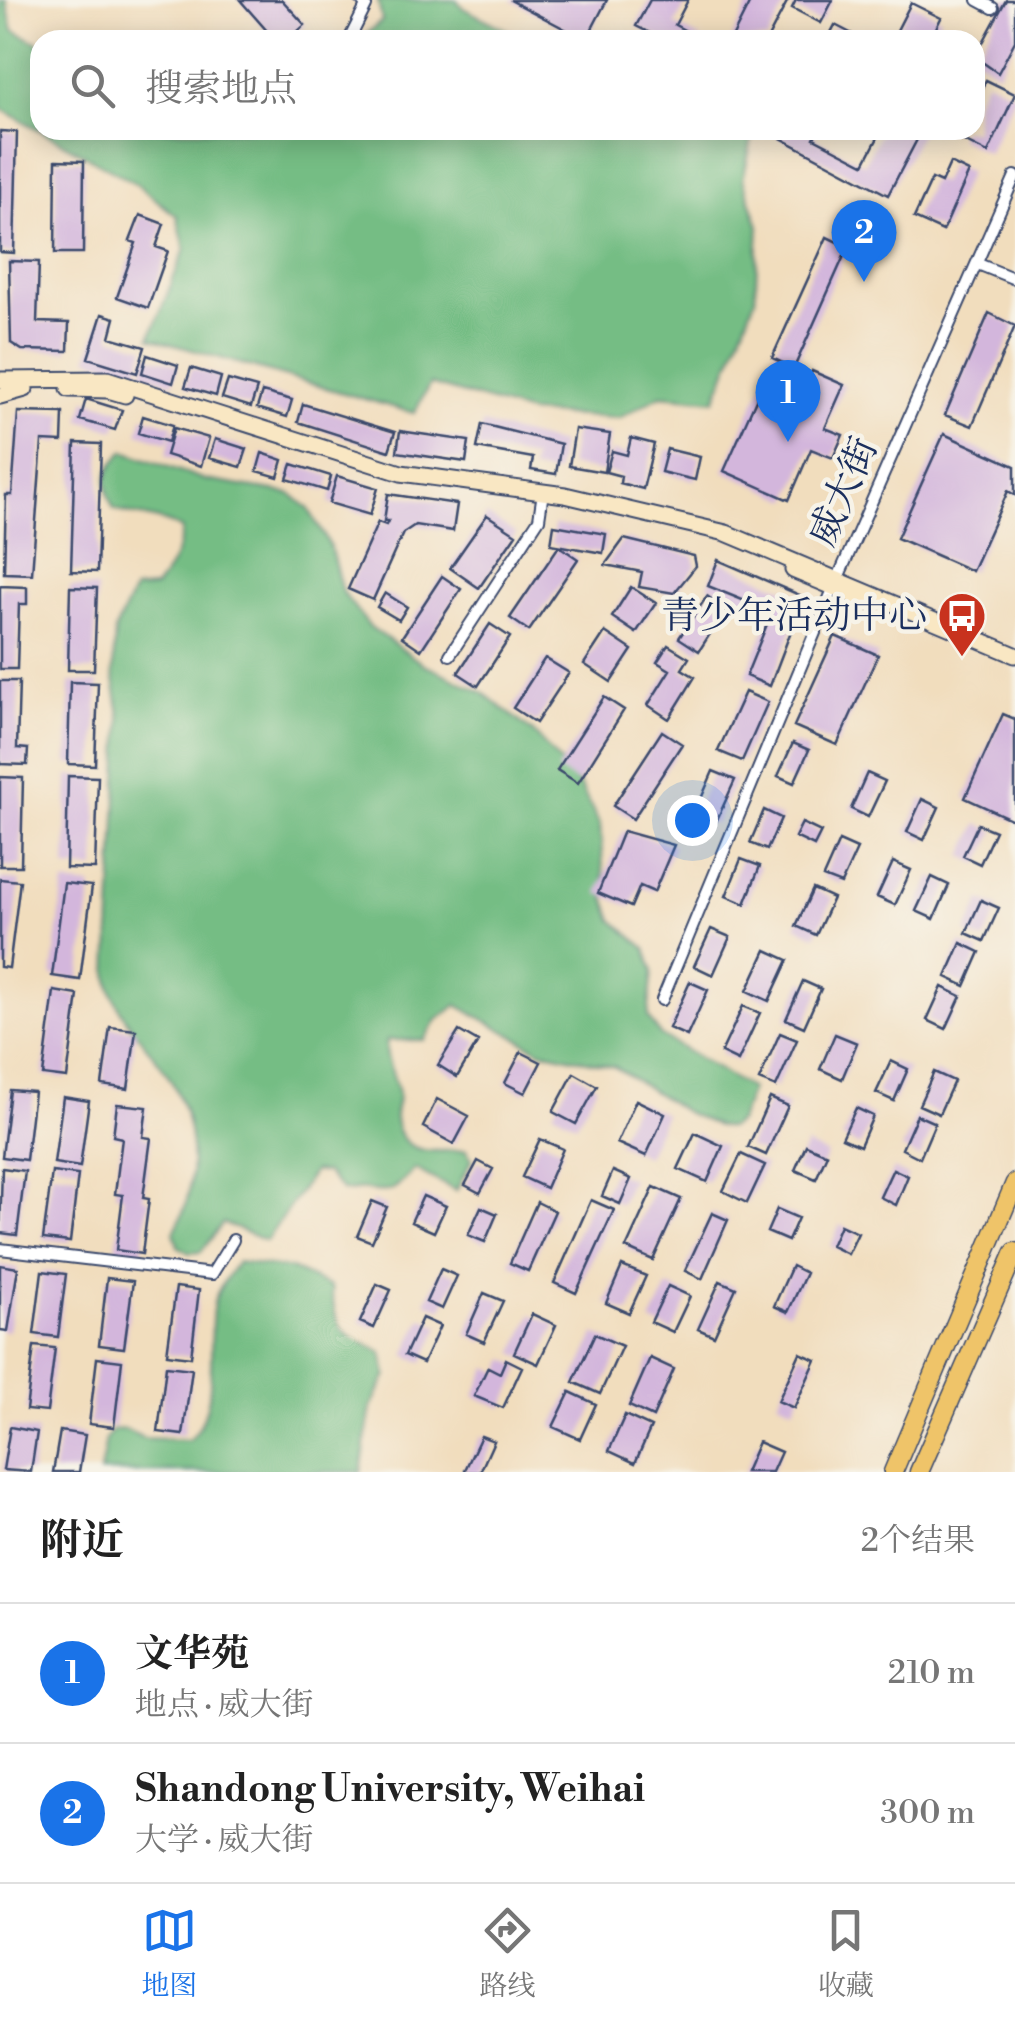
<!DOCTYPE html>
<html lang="zh">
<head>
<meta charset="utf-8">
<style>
	:root { --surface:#fff; --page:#f6f6f6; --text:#222; --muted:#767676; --line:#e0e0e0; --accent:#1a73e8 }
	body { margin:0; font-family:"Libre Bodoni","Noto Serif SC",serif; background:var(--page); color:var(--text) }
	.you { position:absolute; left:692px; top:820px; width:35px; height:35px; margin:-25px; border:8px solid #fff; border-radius:50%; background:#1a73e8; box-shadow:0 0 0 15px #1a73e833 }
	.badge { display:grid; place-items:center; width:65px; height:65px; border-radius:50%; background:var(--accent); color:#fff; font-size:32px; font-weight:700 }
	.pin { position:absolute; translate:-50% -82px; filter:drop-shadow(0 2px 5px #0008) }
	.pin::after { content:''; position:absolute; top:52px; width:35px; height:30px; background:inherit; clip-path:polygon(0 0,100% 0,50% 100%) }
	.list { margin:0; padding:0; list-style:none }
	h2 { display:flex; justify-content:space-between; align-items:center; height:130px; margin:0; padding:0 40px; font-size:42px }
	h2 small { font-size:32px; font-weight:400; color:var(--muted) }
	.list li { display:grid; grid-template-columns:65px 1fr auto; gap:30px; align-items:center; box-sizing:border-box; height:140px; padding:0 40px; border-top:2px solid var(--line) }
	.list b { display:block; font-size:38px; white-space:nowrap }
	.list p { margin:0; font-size:32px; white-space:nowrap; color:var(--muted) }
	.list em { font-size:32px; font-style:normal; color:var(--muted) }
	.icon { flex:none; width:55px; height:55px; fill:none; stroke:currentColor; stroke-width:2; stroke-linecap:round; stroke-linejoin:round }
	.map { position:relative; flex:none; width:1015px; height:1472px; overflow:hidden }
	.search { position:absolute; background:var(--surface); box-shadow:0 5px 25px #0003; left:30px; right:30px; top:30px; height:110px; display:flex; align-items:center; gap:25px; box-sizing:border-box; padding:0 35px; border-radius:30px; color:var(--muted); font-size:38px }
	.sheet { height:410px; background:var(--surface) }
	nav { display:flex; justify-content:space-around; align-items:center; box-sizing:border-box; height:140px; border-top:2px solid var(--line); background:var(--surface); font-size:28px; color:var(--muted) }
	nav a { display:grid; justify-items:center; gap:5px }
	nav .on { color:var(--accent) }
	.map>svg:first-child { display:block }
</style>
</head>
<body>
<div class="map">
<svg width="1015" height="1472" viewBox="0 0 1015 1472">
	<rect width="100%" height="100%" fill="#f7f3e8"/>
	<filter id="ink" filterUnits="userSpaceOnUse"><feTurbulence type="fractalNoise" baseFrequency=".01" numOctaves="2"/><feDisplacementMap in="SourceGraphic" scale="20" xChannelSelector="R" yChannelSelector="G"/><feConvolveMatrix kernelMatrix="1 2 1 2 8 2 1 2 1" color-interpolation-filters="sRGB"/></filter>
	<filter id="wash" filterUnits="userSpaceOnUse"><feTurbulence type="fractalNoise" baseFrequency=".0048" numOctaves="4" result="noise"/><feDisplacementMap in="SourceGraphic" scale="40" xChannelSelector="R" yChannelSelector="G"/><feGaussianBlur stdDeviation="2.25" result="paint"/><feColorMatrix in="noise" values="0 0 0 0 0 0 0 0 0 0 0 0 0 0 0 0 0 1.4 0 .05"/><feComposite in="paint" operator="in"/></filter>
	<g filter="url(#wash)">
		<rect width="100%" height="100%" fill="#f1ddbd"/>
		<!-- forest -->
		<path fill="#74bd84" stroke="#487671" stroke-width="2.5" d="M 0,0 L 6,0 L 13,30 L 40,44 L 40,130 L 754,130 L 743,179 L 759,226 L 755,299 L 715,400 L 661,395 L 619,418 L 529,413 L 430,384 L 414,413 L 150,338 L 185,249 L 177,216 L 135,183 L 0,108 Z
			M 378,0 L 457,0 L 463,8 L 527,40 L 359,40 L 382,21 Z
			M 124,451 L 205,480 L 291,494 L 308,508 L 330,546 L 342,592 L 369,626 L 423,664 L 482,692 L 534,733 L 579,784 L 600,825 L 605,897 L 613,920 L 646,949 L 653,970 L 648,1017 L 660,1035 L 751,1089 L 739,1121 L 729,1128 L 717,1126 L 685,1112 L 615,1067 L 541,1051 L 457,1005 L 437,1020 L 424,1040 L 387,1040 C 383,1060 396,1075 398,1095 C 398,1103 394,1111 395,1119 C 401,1158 436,1151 466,1150 L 472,1159 L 456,1191 L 415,1169 C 393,1190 396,1194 367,1190 C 359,1188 351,1192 342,1190 L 326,1173 L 314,1171 L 266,1241 L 223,1223 L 201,1252 L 189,1253 L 178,1246 L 174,1232 C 201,1184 196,1117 165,1071 C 144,1039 111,1012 108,973 L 121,720 L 113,674 L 115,630 L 134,590 L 155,588 C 170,569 179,554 182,529 C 160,517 138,518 114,509 C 102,484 104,471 124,451 Z
			M 237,1262 L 292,1269 L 331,1287 C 336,1334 342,1332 382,1352 L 387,1375 L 371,1407 L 361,1472 L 100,1472 L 106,1439 L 113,1430 L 124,1429 L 144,1438 L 189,1440 C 222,1409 206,1344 214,1303 C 217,1289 229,1274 237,1262 Z"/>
		<g id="blocks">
			<!-- building -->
			<path fill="#d3b6dc" d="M 240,0 L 282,0 L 305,25 L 288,40 L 275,40 Z
				M 510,0 L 607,0 L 586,40 Z
				M 650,0 L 688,0 L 675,25 L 703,40 L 664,40 L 636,26 Z
				M 751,0 L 788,0 L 767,40 L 731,40 Z
				M 796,0 L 833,0 L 821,23 L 792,8 Z
				M 1006,0 L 1015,0 L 1015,41 L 998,73 L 975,57 Z
				M 911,3 L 941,18 L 930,40 L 892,40 Z
				M 835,25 L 864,40 L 827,40 Z
				M 986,80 L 1015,94 L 988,153 L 958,138 L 962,130 L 975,130 L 975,102 Z
				M 780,130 L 818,130 L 814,138 L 864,164 L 882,130 L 922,130 L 888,195 L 777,136 Z
				M 0,131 L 17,132 L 14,253 L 0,252 Z
				M 56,160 L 84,161 L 83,253 L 55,253 Z
				M 950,163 L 969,172 L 943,231 L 914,218 L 932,179 L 941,183 Z
				M 140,215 L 164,224 L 156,247 L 168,251 L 148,308 L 117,297 L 136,243 L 130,241 Z
				M 827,237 L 848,247 L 794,368 L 772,358 Z
				M 9,261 L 39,262 L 37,322 L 69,323 L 68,351 L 22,350 L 11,343 Z
				M 989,313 L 1015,326 L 972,426 L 945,415 Z
				M 102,314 L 115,318 L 110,337 L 145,347 L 137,373 L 88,358 Z
				M 147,355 L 178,365 L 173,383 L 142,373 Z
				M 191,368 L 221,377 L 216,396 L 185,387 Z
				M 812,371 L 844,385 L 825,428 L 843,435 L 833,458 L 811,449 L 789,500 L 724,471 L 766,377 L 802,393 Z
				M 228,380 L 257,388 L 251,407 L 222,398 Z
				M 262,392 L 292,400 L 287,417 L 257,408 Z
				M 86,399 L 122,410 L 115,430 L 80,420 Z
				M 303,404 L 395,432 L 389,451 L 298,422 Z
				M 18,412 L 63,413 L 62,442 L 42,441 L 32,574 L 4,573 L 6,495 L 12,495 Z
				M 143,416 L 173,425 L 168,442 L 138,433 Z
				M 482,424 L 561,444 L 556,474 L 531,470 L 533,458 L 477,448 Z
				M 174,428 L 209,438 L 201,466 L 166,455 Z
				M 575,429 L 610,434 L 604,472 L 569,466 Z
				M 400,431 L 469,441 L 466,462 L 397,452 Z
				M 944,434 L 1015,466 L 1015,495 L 1008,491 L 972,571 L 897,538 Z
				M 631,438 L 654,444 L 643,489 L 620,483 L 621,476 L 606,472 L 612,451 L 627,455 Z
				M 215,439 L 247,449 L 241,467 L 209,458 Z
				M 75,443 L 101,444 L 97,572 L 71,571 Z
				M 667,449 L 700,457 L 695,480 L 661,472 Z
				M 262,453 L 283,460 L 278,477 L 257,471 Z
				M 292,464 L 331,476 L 327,491 L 287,479 Z
				M 337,476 L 378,488 L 370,515 L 329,503 Z
				M 388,494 L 457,504 L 453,531 L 415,525 L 403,533 L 373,600 L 348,589 L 378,522 L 386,525 L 388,521 L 384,521 Z
				M 487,515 L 516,534 L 479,588 L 450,568 Z
				M 554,525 L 606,534 L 603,553 L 551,544 Z
				M 624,539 L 694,556 L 696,566 L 674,593 L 639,587 L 642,572 L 605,565 Z
				M 559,546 L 578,559 L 529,631 L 510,618 Z
				M 718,560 L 804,597 L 770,686 L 746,676 L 772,612 L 708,586 Z
				M 442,576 L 461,589 L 421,650 L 402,637 Z
				M 0,586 L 27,587 L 27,604 L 19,604 L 17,669 L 0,669 Z
				M 70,587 L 97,588 L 94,670 L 68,670 Z
				M 631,587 L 656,603 L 636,633 L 612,617 Z
				M 385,593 L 407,607 L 399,620 L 377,607 Z
				M 707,596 L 726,609 L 699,651 L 679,638 Z
				M 490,624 L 510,637 L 478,686 L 458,673 Z
				M 605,632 L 632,650 L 611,682 L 584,664 Z
				M 835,636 L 878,655 L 837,745 L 794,726 Z
				M 668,645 L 689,658 L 682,669 L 695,677 L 669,719 L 648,705 L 670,670 L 657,662 Z
				M 545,658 L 569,673 L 536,723 L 513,708 Z
				M 0,681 L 19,681 L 17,748 L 28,749 L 27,765 L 0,764 Z
				M 70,682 L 98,683 L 95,765 L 68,764 Z
				M 745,692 L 768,702 L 742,761 L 718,751 Z
				M 604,697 L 624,710 L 578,783 L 557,770 Z
				M 1003,714 L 1015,719 L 1015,821 L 965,798 Z
				M 662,731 L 682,744 L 633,819 L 613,806 Z
				M 793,743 L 809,750 L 794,783 L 778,776 Z
				M 713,771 L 735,780 L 715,824 L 694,815 Z
				M 867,773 L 885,781 L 868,817 L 851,809 Z
				M 68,776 L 98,777 L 95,869 L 66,868 Z
				M 0,777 L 23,778 L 21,866 L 0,866 Z
				M 922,799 L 939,807 L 924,840 L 907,832 Z
				M 764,810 L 781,818 L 767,850 L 750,843 Z
				M 802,823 L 821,832 L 814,846 L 795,837 Z
				M 978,824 L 995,831 L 980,864 L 963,856 Z
				M 623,831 L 674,845 L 654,892 L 640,886 L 631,907 L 598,893 Z
				M 839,841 L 857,849 L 841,884 L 823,877 Z
				M 741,859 L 760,866 L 745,904 L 726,896 Z
				M 893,862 L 911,870 L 895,905 L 877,897 Z
				M 932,877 L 949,885 L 934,919 L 916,911 Z
				M 0,879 L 20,881 L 9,968 L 0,967 Z
				M 64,883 L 92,886 L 80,980 L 52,976 Z
				M 813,889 L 833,898 L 816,935 L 796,926 Z
				M 981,900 L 999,908 L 984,941 L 966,933 Z
				M 711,929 L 730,937 L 713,975 L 694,966 Z
				M 961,943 L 980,952 L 965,986 L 946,977 Z
				M 766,950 L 788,960 L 769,1001 L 747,991 Z
				M 803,981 L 821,989 L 804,1027 L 786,1019 Z
				M 690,982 L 708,990 L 687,1036 L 669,1028 Z
				M 942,987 L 961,996 L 946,1029 L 927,1020 Z
				M 54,991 L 78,995 L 67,1078 L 43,1075 Z
				M 743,1006 L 760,1013 L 738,1061 L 721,1053 Z
				M 110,1027 L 136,1030 L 128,1089 L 102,1085 Z
				M 459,1031 L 478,1042 L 457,1077 L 438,1065 Z
				M 780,1033 L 797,1040 L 776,1087 L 759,1080 Z
				M 835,1034 L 857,1043 L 842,1079 L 820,1069 Z
				M 521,1052 L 541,1062 L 525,1093 L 505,1083 Z
				M 891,1061 L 908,1069 L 894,1101 L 876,1093 Z
				M 934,1072 L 954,1081 L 939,1114 L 919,1105 Z
				M 574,1073 L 597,1086 L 576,1124 L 553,1112 Z
				M 10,1090 L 34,1092 L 26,1160 L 2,1157 Z
				M 63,1097 L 89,1101 L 80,1167 L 54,1163 Z
				M 770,1098 L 788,1106 L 766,1155 L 748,1147 Z
				M 437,1099 L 469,1116 L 454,1144 L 423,1127 Z
				M 636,1100 L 665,1114 L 646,1156 L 617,1143 Z
				M 117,1104 L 147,1107 L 143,1137 L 151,1138 L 143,1198 L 149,1199 L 142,1254 L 116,1250 L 123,1195 L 115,1194 L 122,1138 L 113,1136 Z
				M 856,1108 L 873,1116 L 860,1146 L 842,1138 Z
				M 917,1115 L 935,1123 L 920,1158 L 902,1149 Z
				M 695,1133 L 723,1146 L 707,1182 L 678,1169 Z
				M 540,1139 L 563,1149 L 546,1188 L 522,1177 Z
				M 806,1145 L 827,1154 L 816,1179 L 795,1170 Z
				M 741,1154 L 765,1165 L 747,1203 L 723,1191 Z
				M 478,1161 L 493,1169 L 480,1193 L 465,1185 Z
				M 2,1168 L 25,1171 L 17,1235 L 0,1233 Z
				M 893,1169 L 908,1176 L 896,1205 L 880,1197 Z
				M 613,1171 L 631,1179 L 620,1204 L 602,1196 Z
				M 52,1172 L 78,1175 L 70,1242 L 43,1239 Z
				M 654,1187 L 681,1199 L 653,1260 L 626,1248 Z
				M 423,1196 L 446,1206 L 434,1232 L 411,1222 Z
				M 591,1200 L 614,1210 L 576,1293 L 554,1283 Z
				M 372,1201 L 387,1207 L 372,1242 L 357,1236 Z
				M 537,1202 L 555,1211 L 528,1271 L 510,1263 Z
				M 481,1207 L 497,1214 L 485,1242 L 468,1235 Z
				M 777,1209 L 798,1218 L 788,1241 L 767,1232 Z
				M 712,1213 L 728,1220 L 702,1279 L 685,1271 Z
				M 840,1225 L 858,1233 L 848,1254 L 831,1246 Z
				M 0,1265 L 18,1268 L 8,1331 L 0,1330 Z
				M 622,1266 L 646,1276 L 629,1313 L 606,1303 Z
				M 792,1266 L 806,1273 L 788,1312 L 774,1306 Z
				M 441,1269 L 457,1276 L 442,1309 L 426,1302 Z
				M 42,1271 L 66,1274 L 58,1337 L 34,1334 Z
				M 107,1278 L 133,1281 L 124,1348 L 99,1345 Z
				M 720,1281 L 736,1288 L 714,1336 L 698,1329 Z
				M 377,1284 L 391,1290 L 374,1328 L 360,1322 Z
				M 668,1286 L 690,1296 L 673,1332 L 651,1322 Z
				M 176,1287 L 199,1290 L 191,1357 L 167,1354 Z
				M 484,1293 L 503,1301 L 484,1342 L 466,1334 Z
				M 532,1314 L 556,1325 L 538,1364 L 514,1353 Z
				M 422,1318 L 440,1326 L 423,1363 L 405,1355 Z
				M 595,1334 L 622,1346 L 600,1394 L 573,1382 Z
				M 34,1346 L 55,1348 L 47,1412 L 26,1410 Z
				M 800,1353 L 816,1360 L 794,1408 L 778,1401 Z
				M 97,1358 L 122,1361 L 114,1427 L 89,1424 Z
				M 650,1358 L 674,1369 L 653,1417 L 629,1406 Z
				M 506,1359 L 522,1367 L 503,1408 L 474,1396 L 488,1367 L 500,1373 Z
				M 166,1366 L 192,1369 L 183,1435 L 158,1432 Z
				M 570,1392 L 596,1404 L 580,1439 L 553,1427 Z
				M 625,1415 L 651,1427 L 635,1463 L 609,1451 Z
				M 10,1427 L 37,1432 L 31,1472 L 3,1470 Z
				M 60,1431 L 85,1435 L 79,1472 L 53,1472 Z
				M 481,1436 L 494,1441 L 480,1472 L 469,1472 L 465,1470 Z
				M 758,1442 L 781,1452 L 772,1472 L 745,1472 Z"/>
		</g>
	</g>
	<g filter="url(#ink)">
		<use href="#blocks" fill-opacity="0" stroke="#3b496c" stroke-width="2.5"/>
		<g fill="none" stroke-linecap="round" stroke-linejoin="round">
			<!-- street casing -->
			<g stroke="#3b496c" stroke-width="14">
				<path id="street" d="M 978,0 L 993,8
					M 349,40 L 366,6 L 361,0
					M 978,264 L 1015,279
					M 450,655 L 539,519 L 543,492
					M 662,1000 L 834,587 L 1015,176
					M 0,1249 L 212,1274 L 233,1240"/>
			</g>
			<!-- secondary casing -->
			<g stroke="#3b496c" stroke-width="19">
				<path id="secondary" d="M 0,380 L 107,379 L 401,473 L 565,495 L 726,533 L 1015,655
					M 69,389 L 108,390 L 125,395
					M 0,396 L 25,389
					M 793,570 L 869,602"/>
			</g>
			<!-- primary casing -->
			<g stroke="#3b496c" stroke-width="21">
				<path id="primary" d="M 893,1472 L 1015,1183
					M 919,1472 L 1015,1252"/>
			</g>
			<!-- street -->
			<use href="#street" stroke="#fff" stroke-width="10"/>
			<!-- secondary -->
			<use href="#secondary" stroke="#f9e7c3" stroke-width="15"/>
			<!-- primary -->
			<use href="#primary" stroke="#efc469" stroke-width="18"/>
		</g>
	</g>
	<!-- icons -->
	<defs>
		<g id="bus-pin" transform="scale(2.5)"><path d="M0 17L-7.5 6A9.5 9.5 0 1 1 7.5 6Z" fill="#c8321e" stroke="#f7f3e8"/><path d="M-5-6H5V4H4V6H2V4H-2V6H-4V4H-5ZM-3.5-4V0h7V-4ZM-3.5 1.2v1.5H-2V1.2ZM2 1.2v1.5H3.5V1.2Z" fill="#fff"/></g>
	</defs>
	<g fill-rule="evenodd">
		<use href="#bus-pin" x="962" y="616"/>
	</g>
	<g text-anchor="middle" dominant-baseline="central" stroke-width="9" stroke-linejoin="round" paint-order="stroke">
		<!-- street labels -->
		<g font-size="38" fill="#1b2f5e" stroke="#f7f3e8">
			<text transform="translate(844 492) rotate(-66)">威大街</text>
		</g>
		<!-- poi labels -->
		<g font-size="38" fill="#1b2f5e" stroke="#f7f3e8" text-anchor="end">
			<text x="927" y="616">青少年活动中心</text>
		</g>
	</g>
</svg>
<div class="you"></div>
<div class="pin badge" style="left:788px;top:442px">1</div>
<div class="pin badge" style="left:864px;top:282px">2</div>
<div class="search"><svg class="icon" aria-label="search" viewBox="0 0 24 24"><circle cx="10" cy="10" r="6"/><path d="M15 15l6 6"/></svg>搜索地点</div>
</div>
<section class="sheet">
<h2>附近<small>2个结果</small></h2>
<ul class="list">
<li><span class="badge">1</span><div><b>文华苑</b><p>地点 · 威大街</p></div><em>210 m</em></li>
<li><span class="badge">2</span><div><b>Shandong University, Weihai</b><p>大学 · 威大街</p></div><em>300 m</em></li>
</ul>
</section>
<nav>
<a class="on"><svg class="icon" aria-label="map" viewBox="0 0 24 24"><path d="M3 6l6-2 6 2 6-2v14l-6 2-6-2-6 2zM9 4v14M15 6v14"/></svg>地图</a>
<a><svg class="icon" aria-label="directions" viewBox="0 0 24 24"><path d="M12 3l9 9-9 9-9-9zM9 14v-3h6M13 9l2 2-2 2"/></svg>路线</a>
<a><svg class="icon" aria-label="saved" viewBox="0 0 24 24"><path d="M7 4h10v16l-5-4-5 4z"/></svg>收藏</a>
</nav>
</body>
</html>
